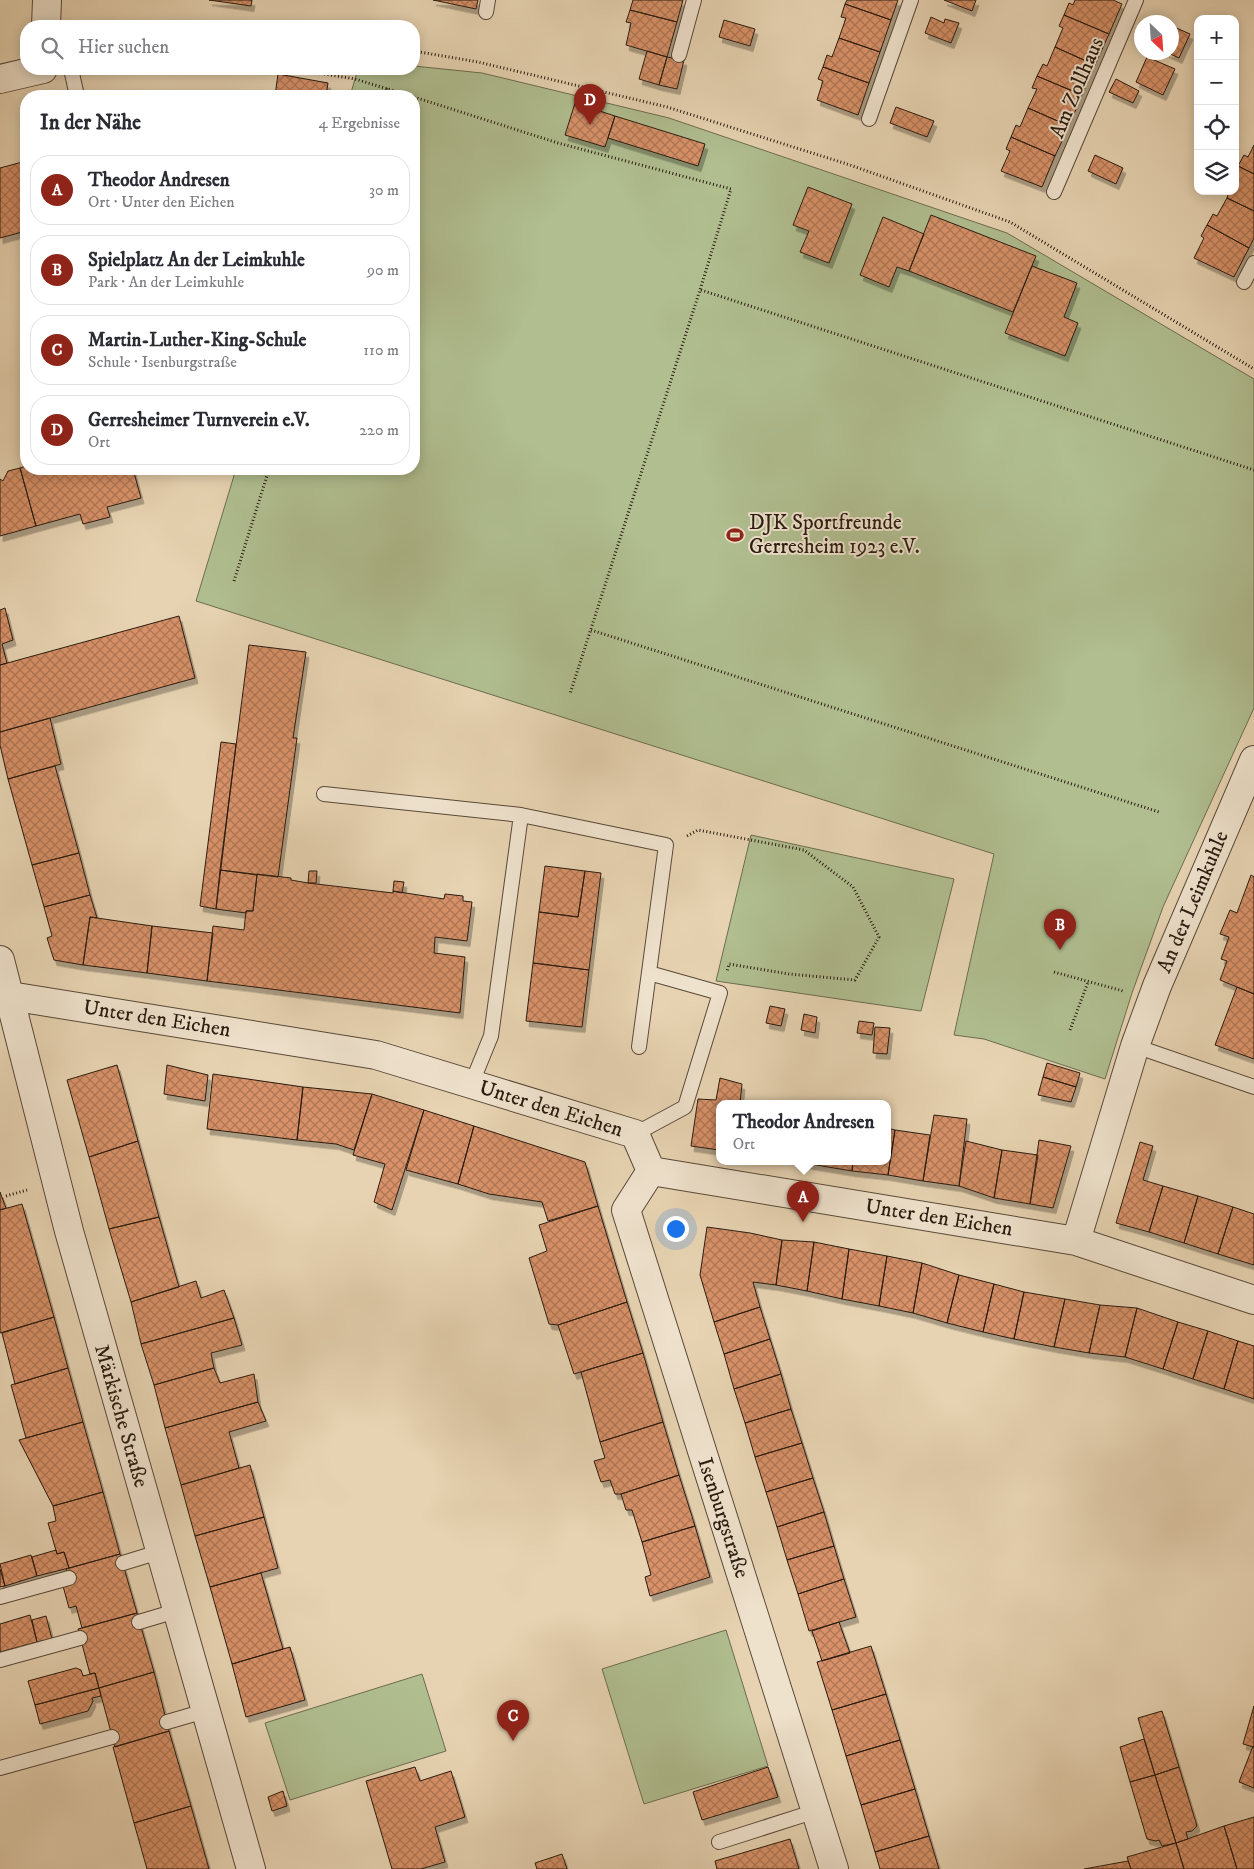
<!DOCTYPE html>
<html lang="de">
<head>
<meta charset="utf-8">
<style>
	:root { --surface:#fff; --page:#f7f7f7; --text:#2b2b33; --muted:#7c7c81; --line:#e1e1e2; --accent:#8f2418 }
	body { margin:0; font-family:"IM FELL DW Pica",serif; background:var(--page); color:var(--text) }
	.controls { position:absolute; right:15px; top:15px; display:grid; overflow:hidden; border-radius:10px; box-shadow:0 2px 12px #0003 }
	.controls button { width:45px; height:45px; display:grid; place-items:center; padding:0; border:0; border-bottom:1px solid var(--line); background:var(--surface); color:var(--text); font:25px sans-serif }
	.compass { position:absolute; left:1134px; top:15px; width:45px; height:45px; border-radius:50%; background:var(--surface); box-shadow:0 2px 12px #0003; rotate:155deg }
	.you { position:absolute; left:675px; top:1228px; width:18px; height:18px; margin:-12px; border:4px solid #fff; border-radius:50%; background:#1a73e8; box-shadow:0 0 0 8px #1a73e833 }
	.badge { display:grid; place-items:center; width:32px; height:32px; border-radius:50%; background:var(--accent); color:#fff; font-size:16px; font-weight:700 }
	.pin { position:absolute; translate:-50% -41px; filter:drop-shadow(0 1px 2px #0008) }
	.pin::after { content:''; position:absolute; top:26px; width:18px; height:15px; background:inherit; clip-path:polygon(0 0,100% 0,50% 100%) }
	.popup { position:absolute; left:716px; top:1100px; width:175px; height:65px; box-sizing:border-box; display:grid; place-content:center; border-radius:10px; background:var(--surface); filter:drop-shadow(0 1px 4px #0005); font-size:16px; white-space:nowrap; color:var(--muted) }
	.popup b { font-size:19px; color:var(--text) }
	.popup::after { content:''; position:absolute; left:50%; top:100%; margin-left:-10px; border:10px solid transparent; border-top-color:var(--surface) }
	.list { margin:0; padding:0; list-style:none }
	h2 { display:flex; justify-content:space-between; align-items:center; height:65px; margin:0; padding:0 20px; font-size:21px }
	h2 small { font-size:16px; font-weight:400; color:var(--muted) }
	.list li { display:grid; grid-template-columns:32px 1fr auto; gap:15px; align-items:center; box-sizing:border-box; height:70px; margin:0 10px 10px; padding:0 10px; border:1px solid var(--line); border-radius:20px }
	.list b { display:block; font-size:19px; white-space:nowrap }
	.list p { margin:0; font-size:16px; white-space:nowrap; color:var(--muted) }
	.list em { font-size:16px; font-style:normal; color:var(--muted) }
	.icon { flex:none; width:28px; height:28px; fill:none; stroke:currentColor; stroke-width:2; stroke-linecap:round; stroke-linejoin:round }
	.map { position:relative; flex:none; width:1254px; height:1869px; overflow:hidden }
	.search { position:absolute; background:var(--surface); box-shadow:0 2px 12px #0003; left:20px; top:20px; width:400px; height:55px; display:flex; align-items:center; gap:12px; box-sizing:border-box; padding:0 18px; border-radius:20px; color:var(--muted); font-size:19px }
	.panel { position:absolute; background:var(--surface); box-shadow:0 2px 12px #0003; left:20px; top:90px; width:400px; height:385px; border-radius:20px }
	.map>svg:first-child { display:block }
</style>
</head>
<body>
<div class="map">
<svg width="1254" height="1869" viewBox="0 0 1254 1869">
	<defs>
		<pattern id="building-cross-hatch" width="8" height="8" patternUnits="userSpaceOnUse" patternTransform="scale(1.25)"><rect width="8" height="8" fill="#d89168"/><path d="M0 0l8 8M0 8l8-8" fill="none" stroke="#af7654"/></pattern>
		<filter id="shadow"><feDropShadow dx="3" dy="5.5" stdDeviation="0" flood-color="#0004"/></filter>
	</defs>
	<rect width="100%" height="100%" fill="#e7d3b2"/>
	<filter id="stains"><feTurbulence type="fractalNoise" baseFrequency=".004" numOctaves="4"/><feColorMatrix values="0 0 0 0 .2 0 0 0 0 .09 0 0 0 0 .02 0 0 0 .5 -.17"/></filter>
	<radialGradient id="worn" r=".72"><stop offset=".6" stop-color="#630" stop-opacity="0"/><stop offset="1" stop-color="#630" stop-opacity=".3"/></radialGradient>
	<!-- park -->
	<path fill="#b0be90" stroke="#6c6c50" d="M 414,66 L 482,73 L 669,118 L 1007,233 L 1254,379 L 1254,708 L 1163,907 L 1132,993 L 1105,1079 L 984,1039 L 954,1035 L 994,854 L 196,601 L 236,469 L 414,469 L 414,96 L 350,96 L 358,69 L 414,69 Z
		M 751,835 L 954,879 L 921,1011 L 716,981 Z
		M 726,1630 L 768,1766 L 644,1804 L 602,1669 Z
		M 422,1674 L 446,1751 L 290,1800 L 265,1723 Z"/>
	<!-- building -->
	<path fill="url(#building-cross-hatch)" stroke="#291b10" filter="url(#shadow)" d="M 209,0 L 252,0 L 251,6 Z
		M 433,0 L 478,0 L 476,9 Z
		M 633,0 L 683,0 L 677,22 L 630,10 Z
		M 847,0 L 898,0 L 891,20 L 845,4 Z
		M 944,0 L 976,0 L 972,11 Z
		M 1075,0 L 1113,0 L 1122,4 L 1109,34 L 1064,15 L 1069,3 L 1073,5 Z
		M 845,4 L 891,20 L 880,52 L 839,38 L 846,18 L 841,17 Z
		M 630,10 L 677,22 L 667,57 L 626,45 L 631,23 L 626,22 Z
		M 1064,15 L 1109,34 L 1095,65 L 1055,47 L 1063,28 L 1059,26 Z
		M 931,17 L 944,23 L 945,19 L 959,23 L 951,43 L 925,33 Z
		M 724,20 L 755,29 L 750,46 L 719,37 Z
		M 1172,26 L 1190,34 L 1179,58 L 1166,52 L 1172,52 Z
		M 839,38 L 880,52 L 869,83 L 823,67 L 827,55 L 832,57 Z
		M 1055,47 L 1095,65 L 1082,95 L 1037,76 L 1043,64 L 1047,66 Z
		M 647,51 L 667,57 L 659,85 L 639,79 Z
		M 667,57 L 684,60 L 677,89 L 659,85 Z
		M 1147,57 L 1175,69 L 1163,95 L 1136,82 Z
		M 823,67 L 869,83 L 858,115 L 817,100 L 823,81 L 818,79 Z
		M 278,74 L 328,83 L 326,96 L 275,96 Z
		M 1037,76 L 1082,95 L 1069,126 L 1028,108 L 1037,89 L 1032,88 Z
		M 1116,79 L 1139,91 L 1133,103 L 1109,92 Z
		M 575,103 L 615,116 L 605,147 L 565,135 Z
		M 896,107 L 934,121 L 927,137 L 890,123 Z
		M 1028,108 L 1069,126 L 1055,156 L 1011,137 L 1016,125 L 1020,127 Z
		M 615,116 L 705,144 L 698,166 L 608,138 Z
		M 1011,137 L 1055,156 L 1042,187 L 1001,171 L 1010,151 L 1006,149 Z
		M 1254,145 L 1254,174 L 1238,166 L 1244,155 L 1248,157 Z
		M 1095,155 L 1123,168 L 1116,184 L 1088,171 Z
		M 26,161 L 26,231 L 0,238 L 0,168 Z
		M 1238,166 L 1254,174 L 1254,211 L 1227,198 L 1229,191 L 1235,191 L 1235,172 Z
		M 808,187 L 852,204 L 829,263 L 800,252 L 809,231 L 793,225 Z
		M 1227,198 L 1254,211 L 1254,238 L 1249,248 L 1207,225 L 1213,214 L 1217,216 Z
		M 931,215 L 1036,256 L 1013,312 L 909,271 Z
		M 883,217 L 924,234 L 909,271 L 897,267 L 889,287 L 860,275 Z
		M 1207,225 L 1249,248 L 1234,277 L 1194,258 L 1204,238 L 1201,236 Z
		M 1032,266 L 1077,283 L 1064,317 L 1078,323 L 1065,356 L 1005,333 Z
		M 26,466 L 26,469 L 42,470 L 133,469 L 141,498 L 107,507 L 110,517 L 83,524 L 80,514 L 36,526 L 20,468 Z
		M 20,468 L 36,526 L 0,536 L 0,479 L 3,481 L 8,471 Z
		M 5,608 L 13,640 L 2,644 L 7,663 L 0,665 L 0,610 Z
		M 179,616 L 195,678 L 0,732 L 0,665 Z
		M 249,645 L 306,652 L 293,738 L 297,738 L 278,877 L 220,870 Z
		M 50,718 L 61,764 L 8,779 L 0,745 L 0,732 Z
		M 221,742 L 236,744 L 216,909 L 200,906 Z
		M 55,766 L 79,853 L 32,865 L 8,779 Z
		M 79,853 L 90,895 L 44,907 L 32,865 Z
		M 545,866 L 585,871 L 578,917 L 539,912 Z
		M 220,870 L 257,875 L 253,911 L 246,911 L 246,913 L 216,909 Z
		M 309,871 L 317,871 L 316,883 L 308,883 Z
		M 585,871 L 601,873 L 589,970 L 533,963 L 539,912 L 578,917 Z
		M 257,874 L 291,878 L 291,880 L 308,883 L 393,893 L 393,891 L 444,899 L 445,894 L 463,896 L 463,901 L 472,902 L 467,941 L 435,937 L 434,953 L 465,957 L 460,1013 L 207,981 L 213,926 L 244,930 L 246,911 L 253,911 Z
		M 1251,875 L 1254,877 L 1254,994 L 1220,980 L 1227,961 L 1221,959 L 1229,937 L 1220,934 L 1230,910 L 1237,913 Z
		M 394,881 L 404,882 L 402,893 L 393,891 Z
		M 90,895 L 97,918 L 90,917 L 83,965 L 54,960 L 47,938 L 52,936 L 44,907 Z
		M 90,917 L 152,926 L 147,973 L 83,965 Z
		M 152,926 L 213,933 L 207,981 L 147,973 Z
		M 533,963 L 589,970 L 582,1027 L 526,1021 Z
		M 1237,987 L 1254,994 L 1254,1059 L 1215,1045 Z
		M 770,1006 L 785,1009 L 781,1026 L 766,1023 Z
		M 804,1014 L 817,1017 L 815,1033 L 801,1030 Z
		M 859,1021 L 874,1023 L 872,1035 L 857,1033 Z
		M 875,1027 L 890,1028 L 887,1054 L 873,1053 Z
		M 1047,1063 L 1080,1073 L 1076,1087 L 1043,1077 Z
		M 117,1065 L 138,1141 L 89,1157 L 67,1080 Z
		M 167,1065 L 208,1075 L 205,1101 L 164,1094 Z
		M 213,1074 L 303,1087 L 297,1140 L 207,1129 Z
		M 1043,1077 L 1076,1087 L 1071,1102 L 1038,1095 Z
		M 720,1078 L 742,1084 L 740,1103 L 719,1103 L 719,1150 L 691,1146 L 698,1099 L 716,1100 Z
		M 303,1087 L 372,1094 L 354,1150 L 336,1144 L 297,1140 Z
		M 372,1094 L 424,1110 L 392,1210 L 374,1202 L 385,1164 L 353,1155 Z
		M 424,1110 L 474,1126 L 458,1184 L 406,1170 Z
		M 934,1115 L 967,1119 L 959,1186 L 923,1181 Z
		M 474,1126 L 585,1162 L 598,1206 L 548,1221 L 542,1202 L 489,1194 L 458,1184 Z
		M 887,1128 L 895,1130 L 888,1175 L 852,1171 L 853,1161 L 887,1161 Z
		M 895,1130 L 930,1135 L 923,1181 L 888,1175 Z
		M 1039,1140 L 1071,1146 L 1053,1208 L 1030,1204 Z
		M 138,1141 L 159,1217 L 109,1229 L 89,1157 Z
		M 966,1141 L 1002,1150 L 994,1198 L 959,1186 Z
		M 1140,1142 L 1153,1146 L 1143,1180 L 1163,1186 L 1149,1232 L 1116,1223 Z
		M 1002,1150 L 1038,1155 L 1030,1204 L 994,1198 Z
		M 793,1161 L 817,1161 L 816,1165 Z
		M 817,1161 L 853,1161 L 852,1171 L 816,1165 Z
		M 1163,1186 L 1198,1196 L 1184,1243 L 1149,1232 Z
		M 0,1192 L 6,1208 L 0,1210 Z
		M 1198,1196 L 1233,1207 L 1218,1254 L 1184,1243 Z
		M 22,1204 L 54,1317 L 0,1333 L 0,1210 Z
		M 598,1206 L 627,1302 L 558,1325 L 549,1324 L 529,1258 L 547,1251 L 539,1225 Z
		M 1233,1207 L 1254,1214 L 1254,1265 L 1218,1254 Z
		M 159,1217 L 179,1287 L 131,1302 L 109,1229 Z
		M 707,1227 L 750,1233 L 782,1240 L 776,1285 L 753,1282 L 760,1307 L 714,1322 L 700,1275 Z
		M 782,1240 L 814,1242 L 807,1291 L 776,1285 Z
		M 814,1242 L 849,1249 L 842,1299 L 807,1291 Z
		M 849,1249 L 887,1256 L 879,1306 L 842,1299 Z
		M 887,1256 L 922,1263 L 913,1313 L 879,1306 Z
		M 922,1263 L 959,1275 L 947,1323 L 913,1313 Z
		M 959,1275 L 994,1284 L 983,1332 L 947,1323 Z
		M 196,1281 L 201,1298 L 224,1290 L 234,1318 L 141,1344 L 131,1302 Z
		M 994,1284 L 1024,1292 L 1014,1339 L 983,1332 Z
		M 1024,1292 L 1065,1299 L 1054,1347 L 1014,1339 Z
		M 1065,1299 L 1100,1305 L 1089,1353 L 1054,1347 Z
		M 627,1302 L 643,1353 L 574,1374 L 558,1325 Z
		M 1100,1305 L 1137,1308 L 1125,1357 L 1089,1353 Z
		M 760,1307 L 770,1339 L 724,1354 L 714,1322 Z
		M 1137,1308 L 1178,1322 L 1163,1369 L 1125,1357 Z
		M 54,1317 L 68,1368 L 15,1384 L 2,1333 Z
		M 234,1318 L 242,1345 L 211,1353 L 214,1368 L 154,1385 L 141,1344 Z
		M 1178,1322 L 1208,1331 L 1193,1379 L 1163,1369 Z
		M 1208,1331 L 1238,1341 L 1224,1389 L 1193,1379 Z
		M 770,1339 L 781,1374 L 734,1389 L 724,1354 Z
		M 1238,1341 L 1254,1346 L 1254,1399 L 1224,1389 Z
		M 643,1353 L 663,1422 L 600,1442 L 581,1372 Z
		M 68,1368 L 83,1422 L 26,1438 L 11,1385 Z
		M 214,1368 L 220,1383 L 254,1374 L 258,1402 L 165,1428 L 154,1385 Z
		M 781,1374 L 791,1409 L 745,1423 L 734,1389 Z
		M 258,1402 L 266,1421 L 229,1432 L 239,1468 L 181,1485 L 165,1428 Z
		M 791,1409 L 802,1443 L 755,1457 L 745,1423 Z
		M 83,1422 L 103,1492 L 53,1506 L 19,1440 Z
		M 663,1422 L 679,1475 L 621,1494 L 615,1494 L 610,1480 L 601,1482 L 594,1461 L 605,1458 L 600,1442 Z
		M 802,1443 L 813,1478 L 766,1492 L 755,1457 Z
		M 250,1465 L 264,1517 L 195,1536 L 181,1485 Z
		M 679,1475 L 695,1526 L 642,1542 L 632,1510 L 626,1510 L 621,1494 Z
		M 813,1478 L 824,1512 L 777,1527 L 766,1492 Z
		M 103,1492 L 120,1554 L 69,1568 L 64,1552 L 57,1554 L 48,1523 L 56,1521 L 53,1506 Z
		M 824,1512 L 834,1546 L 787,1560 L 777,1527 Z
		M 264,1517 L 278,1568 L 210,1587 L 195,1536 Z
		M 695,1526 L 710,1577 L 650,1596 L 645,1577 L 651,1575 L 642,1542 Z
		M 834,1546 L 844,1579 L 798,1594 L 787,1560 Z
		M 56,1550 L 57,1554 L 64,1552 L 69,1568 L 37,1576 L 32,1557 Z
		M 120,1554 L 137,1613 L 82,1628 L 76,1606 L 69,1608 L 63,1586 L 70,1584 L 66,1569 Z
		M 31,1555 L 37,1576 L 5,1586 L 0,1564 Z
		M 0,1569 L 5,1586 L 0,1587 Z
		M 261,1573 L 283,1649 L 232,1664 L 210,1587 Z
		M 844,1579 L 856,1617 L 809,1631 L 798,1594 Z
		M 137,1613 L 154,1672 L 99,1688 L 95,1673 L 90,1674 L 78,1629 Z
		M 30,1615 L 37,1642 L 0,1652 L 0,1624 Z
		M 46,1616 L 52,1639 L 37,1642 L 32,1620 Z
		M 839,1622 L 850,1653 L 822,1661 L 812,1631 Z
		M 871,1646 L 886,1694 L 832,1710 L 817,1662 Z
		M 290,1647 L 305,1700 L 246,1717 L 232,1664 Z
		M 76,1668 L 81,1670 L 83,1676 L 95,1673 L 99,1688 L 35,1705 L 28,1681 Z
		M 154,1672 L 169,1731 L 115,1747 L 99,1688 Z
		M 99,1688 L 101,1696 L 92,1698 L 93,1701 L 88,1711 L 40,1724 L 35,1705 Z
		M 886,1694 L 900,1740 L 846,1756 L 832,1710 Z
		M 1254,1706 L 1254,1747 L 1243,1744 Z
		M 1162,1711 L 1179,1767 L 1155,1775 L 1138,1718 Z
		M 169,1731 L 191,1806 L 134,1823 L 113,1747 Z
		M 1144,1739 L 1155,1775 L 1130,1782 L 1120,1747 Z
		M 900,1740 L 915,1789 L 861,1805 L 846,1756 Z
		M 1253,1746 L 1254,1747 L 1254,1788 L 1239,1782 Z
		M 415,1767 L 420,1781 L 451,1771 L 465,1817 L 435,1827 L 445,1862 L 421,1869 L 392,1869 L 366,1781 Z
		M 768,1767 L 778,1797 L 702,1820 L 693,1792 Z
		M 1179,1767 L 1197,1826 L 1192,1831 L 1186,1832 L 1188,1839 L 1176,1843 L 1155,1775 Z
		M 1155,1775 L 1176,1843 L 1162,1846 L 1159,1840 L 1156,1841 L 1147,1839 L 1130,1782 Z
		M 915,1789 L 929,1836 L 875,1852 L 861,1805 Z
		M 283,1791 L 287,1806 L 272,1811 L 268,1797 Z
		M 191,1806 L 209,1869 L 147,1869 L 134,1823 Z
		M 1254,1817 L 1254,1869 L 1237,1869 L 1224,1826 Z
		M 1224,1826 L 1237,1869 L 1184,1869 L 1176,1843 Z
		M 929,1836 L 939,1869 L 880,1869 L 875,1852 Z
		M 790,1839 L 799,1869 L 717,1869 L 715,1861 Z
		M 1176,1843 L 1184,1869 L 1131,1869 L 1127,1857 Z
		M 562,1854 L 567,1869 L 537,1869 L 535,1863 Z
		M 1128,1861 L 1131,1869 L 1084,1869 Z"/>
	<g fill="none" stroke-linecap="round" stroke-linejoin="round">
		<!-- lane casing -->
		<g stroke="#584938" stroke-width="16">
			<path id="lane" d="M 486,12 L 488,0
				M 679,55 L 694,0
				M 71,69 L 77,96
				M 869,119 L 911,0
				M 1054,192 L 1136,0
				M 1244,282 L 1254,263
				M 324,794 L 521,815
				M 1135,1046 L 1254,1087
				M 471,1085 L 491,1036 L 521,815 L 666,845 L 639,1047
				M 635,1134 L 685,1107 L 720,993 L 649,973
				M 123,1563 L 159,1552
				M 0,1597 L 69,1578
				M 139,1622 L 176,1611
				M 0,1660 L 80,1638
				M 167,1722 L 205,1711
				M 0,1768 L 112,1737
				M 719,1842 L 816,1811"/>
		</g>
		<!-- street casing -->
		<g stroke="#584938" stroke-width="30">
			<path id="street" d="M 46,26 L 47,0
				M 0,79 L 43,69
				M 0,960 L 69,1231 L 251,1869
				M 0,988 L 10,996 L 376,1055 L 635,1134 L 651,1171 L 1076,1241 L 1254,1300
				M 651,1171 L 626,1210 L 834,1869
				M 1076,1241 L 1135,1046 L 1157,986 L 1254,760"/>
		</g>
		<!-- path -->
		<path stroke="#291b10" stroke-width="3" stroke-dasharray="1 2.5" stroke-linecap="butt" d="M 414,51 L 478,62 L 667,107 L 850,165 L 1010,222 L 1254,369
			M 319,69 L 325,74 L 355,79 L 411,96
			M 385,96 L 387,88
			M 414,97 L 558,143 L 731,189 L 700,290 L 570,694
			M 701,290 L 1254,470
			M 234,581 L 269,469
			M 591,630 L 1159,812
			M 687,836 L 698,830 L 804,850 L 853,887 L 879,937 L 855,980 L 789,974 L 729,964 L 727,971
			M 1054,972 L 1123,991
			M 1070,1030 L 1088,982
			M 6,1196 L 27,1190"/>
		<!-- lane -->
		<use href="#lane" stroke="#efe2cd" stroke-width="14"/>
		<!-- street -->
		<use href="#street" stroke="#efe2cd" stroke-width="28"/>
	</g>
	<!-- icons -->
	<defs>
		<g id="stadium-bare" transform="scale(1.35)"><path d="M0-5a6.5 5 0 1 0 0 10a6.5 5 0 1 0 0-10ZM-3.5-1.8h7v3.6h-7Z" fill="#8f2418" stroke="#efe2cd" stroke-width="2.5" paint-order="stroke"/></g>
	</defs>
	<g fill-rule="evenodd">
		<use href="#stadium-bare" x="735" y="535"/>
	</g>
	<g text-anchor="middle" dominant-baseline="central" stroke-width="4" stroke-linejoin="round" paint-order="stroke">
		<!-- street labels -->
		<g font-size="21" fill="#291b10" stroke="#efe2cd">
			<text transform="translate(1077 88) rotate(-67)">Am Zollhaus</text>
			<text transform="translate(1193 902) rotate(-67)">An der Leimkuhle</text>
			<text transform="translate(157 1019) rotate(9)">Unter den Eichen</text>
			<text transform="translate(551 1109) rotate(17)">Unter den Eichen</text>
			<text transform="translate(939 1218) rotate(9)">Unter den Eichen</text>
			<text transform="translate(121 1416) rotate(74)">Märkische Straße</text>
			<text transform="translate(723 1518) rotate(72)">Isenburgstraße</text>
		</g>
		<!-- poi labels -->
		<g font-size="21" fill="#291b10" stroke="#efe2cd" text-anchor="start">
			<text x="749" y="523">DJK Sportfreunde<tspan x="749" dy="24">Gerresheim 1923 e.V.</tspan></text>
		</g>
	</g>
	<rect width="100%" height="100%" filter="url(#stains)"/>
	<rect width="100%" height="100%" fill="url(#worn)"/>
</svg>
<div class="controls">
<button>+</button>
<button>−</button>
<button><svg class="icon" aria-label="locate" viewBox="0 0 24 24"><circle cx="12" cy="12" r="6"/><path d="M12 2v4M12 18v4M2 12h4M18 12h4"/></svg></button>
<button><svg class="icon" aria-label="layers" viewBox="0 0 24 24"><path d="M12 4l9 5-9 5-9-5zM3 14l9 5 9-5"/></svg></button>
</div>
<svg class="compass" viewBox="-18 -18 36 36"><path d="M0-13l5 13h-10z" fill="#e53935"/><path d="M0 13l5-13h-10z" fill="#7c7c81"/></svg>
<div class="you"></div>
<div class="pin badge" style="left:803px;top:1222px">A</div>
<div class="popup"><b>Theodor Andresen</b>Ort</div>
<div class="pin badge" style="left:1060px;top:950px">B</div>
<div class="pin badge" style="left:513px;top:1741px">C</div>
<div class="pin badge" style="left:590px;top:125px">D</div>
<div class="search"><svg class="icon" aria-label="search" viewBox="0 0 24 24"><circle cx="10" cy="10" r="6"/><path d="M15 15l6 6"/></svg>Hier suchen</div>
<section class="panel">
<h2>In der Nähe<small>4 Ergebnisse</small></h2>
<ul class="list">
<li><span class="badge">A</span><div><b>Theodor Andresen</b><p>Ort · Unter den Eichen</p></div><em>30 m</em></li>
<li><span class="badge">B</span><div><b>Spielplatz An der Leimkuhle</b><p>Park · An der Leimkuhle</p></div><em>90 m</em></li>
<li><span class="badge">C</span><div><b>Martin-Luther-King-Schule</b><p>Schule · Isenburgstraße</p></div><em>110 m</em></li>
<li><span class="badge">D</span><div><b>Gerresheimer Turnverein e.V.</b><p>Ort</p></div><em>220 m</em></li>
</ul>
</section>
</div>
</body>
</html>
